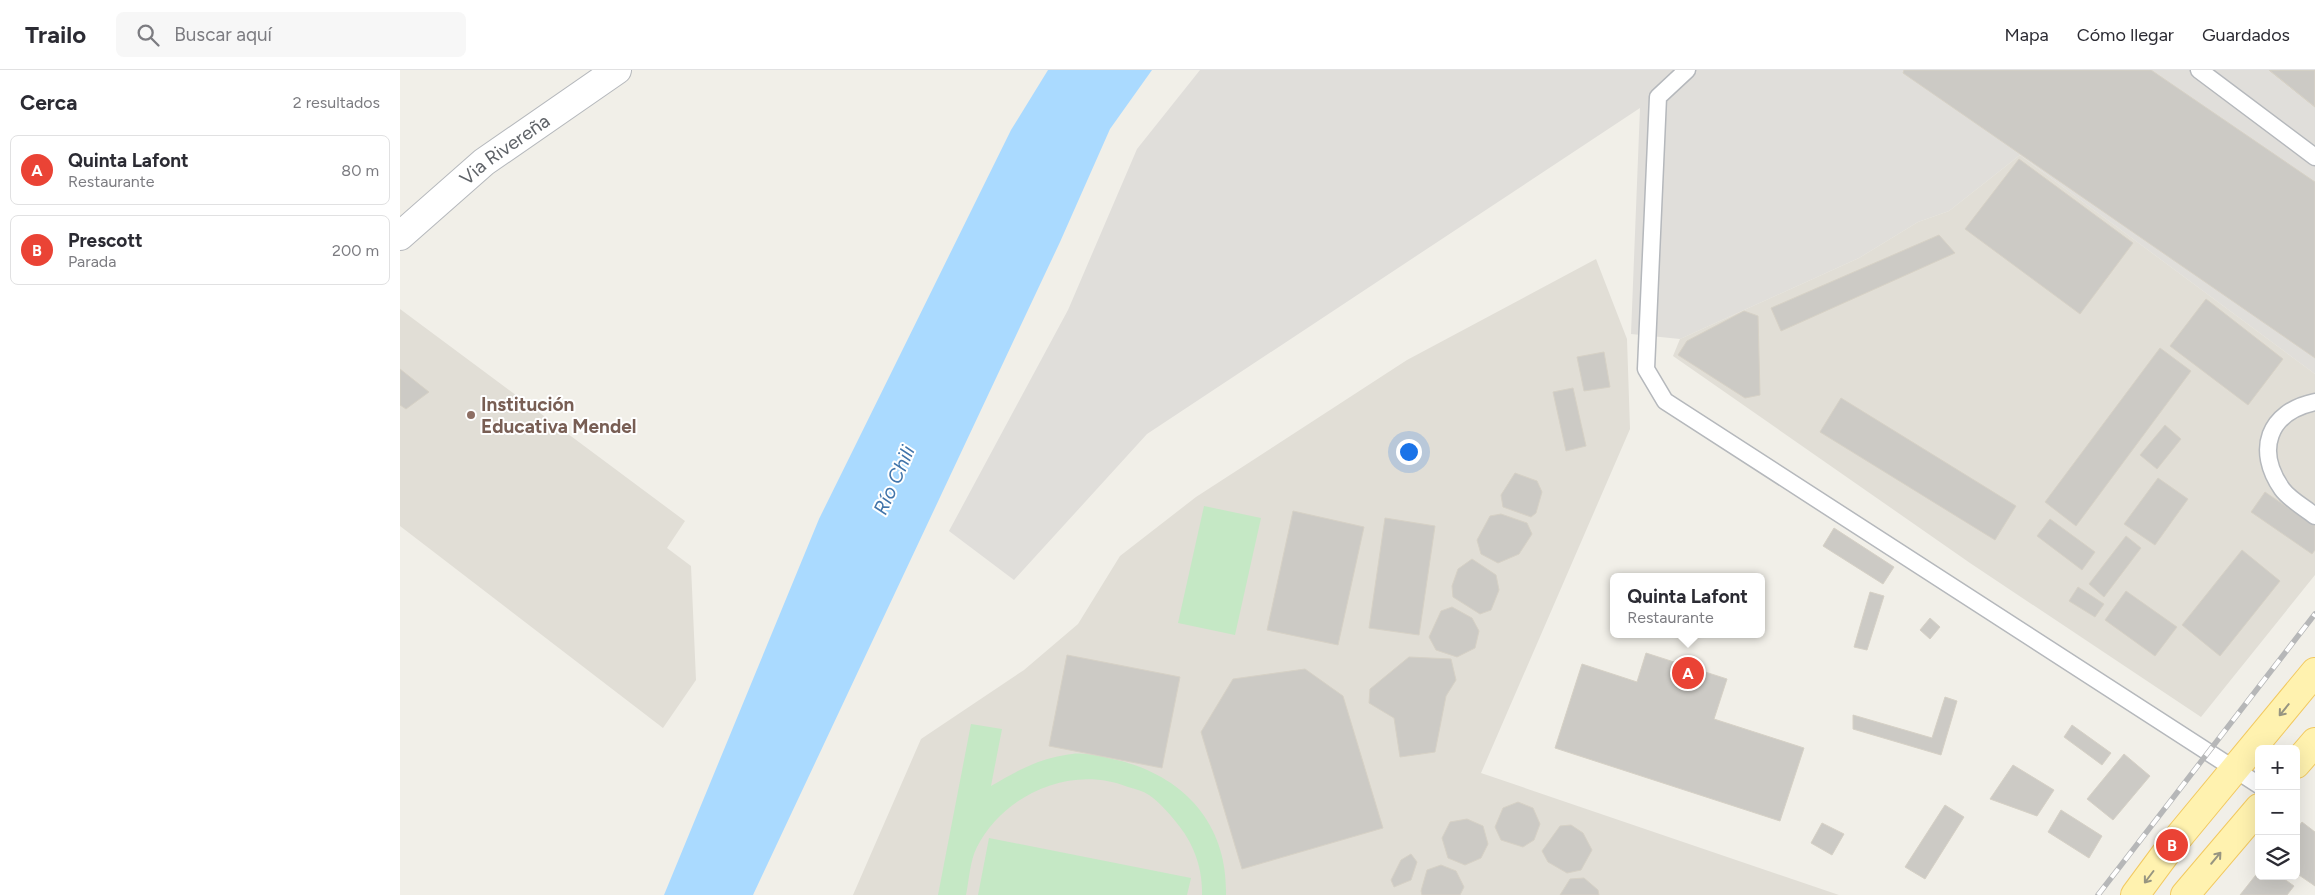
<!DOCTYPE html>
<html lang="es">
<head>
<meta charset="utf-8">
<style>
	:root { --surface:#fff; --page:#f7f7f7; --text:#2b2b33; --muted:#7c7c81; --line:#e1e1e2; --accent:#ea4335 }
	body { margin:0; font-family:Figtree,sans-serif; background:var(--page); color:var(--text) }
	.controls { position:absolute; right:15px; bottom:15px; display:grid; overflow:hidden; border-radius:8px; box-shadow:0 5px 20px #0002 }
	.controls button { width:45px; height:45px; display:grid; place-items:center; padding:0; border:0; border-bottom:1px solid var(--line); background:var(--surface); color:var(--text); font:25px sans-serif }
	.you { position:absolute; left:1008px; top:381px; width:18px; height:18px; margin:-12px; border:4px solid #fff; border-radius:50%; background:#1a73e8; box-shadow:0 0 0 8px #1a73e833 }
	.badge { display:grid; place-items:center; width:32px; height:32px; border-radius:50%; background:var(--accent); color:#fff; font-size:16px; font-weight:700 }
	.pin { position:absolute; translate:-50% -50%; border:2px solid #fff; box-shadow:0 1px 5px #0006 }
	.popup { position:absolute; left:1210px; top:503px; width:155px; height:65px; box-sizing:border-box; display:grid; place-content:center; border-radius:8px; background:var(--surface); filter:drop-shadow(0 1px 4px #0005); font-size:16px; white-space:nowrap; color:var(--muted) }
	.popup b { font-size:19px; color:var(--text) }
	.popup::after { content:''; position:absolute; left:50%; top:100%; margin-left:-10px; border:10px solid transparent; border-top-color:var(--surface) }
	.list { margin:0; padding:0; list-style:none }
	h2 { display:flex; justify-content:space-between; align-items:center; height:65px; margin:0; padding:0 20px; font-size:21px }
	h2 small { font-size:16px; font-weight:400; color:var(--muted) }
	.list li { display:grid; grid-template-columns:32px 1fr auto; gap:15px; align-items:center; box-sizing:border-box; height:70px; margin:0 10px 10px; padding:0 10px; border:1px solid var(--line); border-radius:8px }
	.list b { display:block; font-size:19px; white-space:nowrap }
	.list p { margin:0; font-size:16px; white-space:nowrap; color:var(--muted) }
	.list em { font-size:16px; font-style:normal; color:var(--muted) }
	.icon { flex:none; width:28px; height:28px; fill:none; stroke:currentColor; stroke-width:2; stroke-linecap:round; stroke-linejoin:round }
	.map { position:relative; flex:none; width:1915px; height:825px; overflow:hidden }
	header { display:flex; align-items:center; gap:30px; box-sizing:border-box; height:70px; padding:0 25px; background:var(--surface); border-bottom:1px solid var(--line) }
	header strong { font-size:24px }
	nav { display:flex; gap:28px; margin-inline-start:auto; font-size:18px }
	.search { width:350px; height:45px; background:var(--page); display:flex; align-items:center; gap:12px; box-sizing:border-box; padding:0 18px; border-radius:8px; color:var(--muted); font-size:19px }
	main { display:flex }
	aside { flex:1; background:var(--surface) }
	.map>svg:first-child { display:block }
</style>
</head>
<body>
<header>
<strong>Trailo</strong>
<div class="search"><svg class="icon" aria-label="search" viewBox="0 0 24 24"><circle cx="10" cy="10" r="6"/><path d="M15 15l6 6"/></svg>Buscar aquí</div>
<nav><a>Mapa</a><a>Cómo llegar</a><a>Guardados</a></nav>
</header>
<main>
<aside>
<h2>Cerca<small>2 resultados</small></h2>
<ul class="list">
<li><span class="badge">A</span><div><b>Quinta Lafont</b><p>Restaurante</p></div><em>80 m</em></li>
<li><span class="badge">B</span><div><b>Prescott</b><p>Parada</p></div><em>200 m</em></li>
</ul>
</aside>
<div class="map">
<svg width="1915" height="825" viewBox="0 0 1915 825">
	<rect width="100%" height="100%" fill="#f1efe8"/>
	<!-- industrial -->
	<path fill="#e0deda" d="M 800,0 L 1915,0 L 1915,304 L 1620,85 L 1549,141 L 1518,152 L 1459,188 L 1280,269 L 1231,264 L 1240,38 L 747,364 L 614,510 L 549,461 L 668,240 L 737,79 Z"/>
	<!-- education -->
	<path fill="#e1ded6" d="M 1620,85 L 1915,304 L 1915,505 L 1801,647 L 1570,493 L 1273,286 L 1280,269 L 1459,188 L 1518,152 L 1549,141 Z
		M 1196,189 L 1227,269 L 1230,359 L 1081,703 L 1439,825 L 453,825 L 521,669 L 624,600 L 678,554 L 720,486 L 796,427 L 1007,290 Z
		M 0,239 L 285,451 L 267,478 L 291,496 L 296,610 L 263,658 L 0,456 Z"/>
	<!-- green -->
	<path fill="#c5e8c5" d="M 804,436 L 861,448 L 835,565 L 778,553 Z
		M 571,654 L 602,659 L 591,716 C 619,700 639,688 672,684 C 686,682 703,687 717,690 C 784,706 828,754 826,825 L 802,825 C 803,798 793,772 776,752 C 768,742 759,732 749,725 C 743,721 735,719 728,717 C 672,694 604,724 577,777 C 570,790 569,810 566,825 L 538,825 Z
		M 589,768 L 791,808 L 787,825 L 578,825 Z"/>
	<!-- water -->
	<path fill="#aadaff" d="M 648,0 L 752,0 L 710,59 L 660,172 L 353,825 L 264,825 L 419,449 L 611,60 Z"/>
	<!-- building -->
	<path fill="#cccac5" stroke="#d6d1c6" d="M 1504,0 L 1751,0 L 1915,112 L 1915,288 L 1503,3 Z
		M 1869,0 L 1915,0 L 1915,37 Z
		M 1869,0 L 1915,0 L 1915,37 Z
		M 1619,89 L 1733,173 L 1680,244 L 1565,159 Z
		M 1539,165 L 1555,183 L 1381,261 L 1371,238 Z
		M 1806,229 L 1883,289 L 1848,335 L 1770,276 Z
		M 1344,241 L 1358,246 L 1360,325 L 1345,328 L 1278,285 L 1287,271 Z
		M 1760,278 L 1791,301 L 1676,456 L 1645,432 Z
		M 1204,282 L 1210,317 L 1184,321 L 1177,287 Z
		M 0,299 L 29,322 L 6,339 L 0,335 Z
		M 1173,318 L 1186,376 L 1166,381 L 1153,322 Z
		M 1441,328 L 1616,436 L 1595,470 L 1420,362 Z
		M 1765,355 L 1781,369 L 1757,399 L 1740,385 Z
		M 1115,403 L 1137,411 L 1142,422 L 1136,443 L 1131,447 L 1103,437 L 1101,425 Z
		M 1758,408 L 1788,429 L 1755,475 L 1724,454 Z
		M 1865,422 L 1915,456 L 1915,480 L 1912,484 L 1851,442 Z
		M 893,441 L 964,457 L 938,575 L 867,560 Z
		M 1101,444 L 1127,453 L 1132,464 L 1119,484 L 1098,493 L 1081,484 L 1077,470 L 1090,446 Z
		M 985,448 L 1035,456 L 1019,565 L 969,558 Z
		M 1650,449 L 1695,482 L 1682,500 L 1637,466 Z
		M 1434,458 L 1494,497 L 1483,514 L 1423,476 Z
		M 1726,466 L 1741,478 L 1704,527 L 1689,514 Z
		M 1842,480 L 1880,511 L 1820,586 L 1782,555 Z
		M 1072,489 L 1096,505 L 1099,520 L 1091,540 L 1080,544 L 1053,527 L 1052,516 L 1058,499 Z
		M 1678,517 L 1704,534 L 1695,547 L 1669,531 Z
		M 1726,521 L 1777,557 L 1755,586 L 1705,550 Z
		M 1470,522 L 1484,526 L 1467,580 L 1454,577 Z
		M 1052,537 L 1072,548 L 1079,561 L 1075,578 L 1057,587 L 1036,580 L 1029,567 L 1041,541 Z
		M 1530,548 L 1540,557 L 1530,569 L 1520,560 Z
		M 1246,583 L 1327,609 L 1314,649 L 1404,678 L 1380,751 L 1155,678 L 1182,594 L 1237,612 Z
		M 667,585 L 780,607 L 762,698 L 649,676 Z
		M 1009,587 L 1051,589 L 1056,610 L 1046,626 L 1035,682 L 1000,687 L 994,648 L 969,633 L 970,619 Z
		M 905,599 L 943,626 L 983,758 L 842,799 L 801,662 L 833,609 Z
		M 1545,627 L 1557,631 L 1541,685 L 1453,659 L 1453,645 L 1532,668 Z
		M 1672,655 L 1711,683 L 1702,695 L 1664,667 Z
		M 1724,684 L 1750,706 L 1713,750 L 1687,729 Z
		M 1613,695 L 1654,720 L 1637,746 L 1590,729 Z
		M 1118,732 L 1133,738 L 1140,754 L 1134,770 L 1123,777 L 1101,770 L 1095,757 L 1103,738 Z
		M 1545,735 L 1564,747 L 1525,809 L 1505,797 Z
		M 1661,740 L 1702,766 L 1689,788 L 1648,762 Z
		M 1067,749 L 1083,756 L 1088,774 L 1081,788 L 1065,795 L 1048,788 L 1042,768 L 1050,752 Z
		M 1902,752 L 1915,762 L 1915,816 L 1896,803 L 1896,760 Z
		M 1422,753 L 1444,764 L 1432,785 L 1411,773 Z
		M 1171,755 L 1183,763 L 1192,780 L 1181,800 L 1167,803 L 1148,792 L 1142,781 L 1160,756 Z
		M 1011,784 L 1017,792 L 1011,810 L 994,817 L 991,810 L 1001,790 Z
		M 1041,795 L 1056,801 L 1064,817 L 1060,825 L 1022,825 L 1021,821 L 1027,800 Z
		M 1859,801 L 1859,806 L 1880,806 L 1894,816 L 1887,825 L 1840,825 Z
		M 1184,808 L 1198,820 L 1199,825 L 1160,825 L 1170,809 Z"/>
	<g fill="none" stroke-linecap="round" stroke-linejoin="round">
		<!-- lane casing -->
		<g stroke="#b5b8bc" stroke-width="19">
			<path id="lane" d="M 1287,0 L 1258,27 L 1246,299 L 1265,331 L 1859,715
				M 1799,0 L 1915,87
				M 1915,332 C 1868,342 1855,380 1882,419 C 1889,429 1905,438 1915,446"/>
		</g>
		<!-- street casing -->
		<g stroke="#b5b8bc" stroke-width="30">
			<g id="street">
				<path id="s1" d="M 0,166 L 84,92 L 217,0"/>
			</g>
		</g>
		<!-- primary casing -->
		<g stroke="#f2c960" stroke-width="30">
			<path id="primary" d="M 1896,694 L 1915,672
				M 1735,825 L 1772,775 L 1915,602
				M 1785,825 L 1859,738"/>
		</g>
		<!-- lane -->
		<use href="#lane" stroke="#fff" stroke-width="16"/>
		<!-- street -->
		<use href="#street" stroke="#fff" stroke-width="28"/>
		<!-- primary -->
		<use href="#primary" stroke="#fff2af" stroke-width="28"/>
		<!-- rail casing -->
		<g stroke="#b6b7b8" stroke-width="5.5">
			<path id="rail" d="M 1698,825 L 1915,544"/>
		</g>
		<!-- rail -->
		<use href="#rail" stroke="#fff" stroke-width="4" stroke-dasharray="11" stroke-linecap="butt"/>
	</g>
	<!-- one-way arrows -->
	<defs><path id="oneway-shaft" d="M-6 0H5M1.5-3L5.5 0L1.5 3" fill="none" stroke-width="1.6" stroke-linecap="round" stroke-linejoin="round" transform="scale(1.25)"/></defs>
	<g stroke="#979581">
		<use href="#oneway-shaft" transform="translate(1884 640) rotate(129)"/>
		<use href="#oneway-shaft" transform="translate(1816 788) rotate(-50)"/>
		<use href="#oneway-shaft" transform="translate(1749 807) rotate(127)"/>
	</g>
	<!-- markers -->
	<circle fill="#8d6e63" stroke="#fff" stroke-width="2" cx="71" cy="345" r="5"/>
	<g text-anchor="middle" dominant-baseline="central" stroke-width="4" stroke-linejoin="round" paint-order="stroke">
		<!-- street labels -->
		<g font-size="19" fill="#5f6368" stroke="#fff">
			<text stroke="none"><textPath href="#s1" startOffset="136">Via Rivereña</textPath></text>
		</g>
		<!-- education labels -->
		<g font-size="19" font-weight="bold" fill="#785e54" stroke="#fff" text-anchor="start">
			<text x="81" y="334">Institución<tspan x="81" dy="22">Educativa Mendel</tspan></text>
		</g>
		<!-- water labels -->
		<g font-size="20" font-style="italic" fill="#4174aa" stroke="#fff">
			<text transform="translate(494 410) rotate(-66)">Río Chili</text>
		</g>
	</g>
</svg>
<div class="controls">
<button>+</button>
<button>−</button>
<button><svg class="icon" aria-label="layers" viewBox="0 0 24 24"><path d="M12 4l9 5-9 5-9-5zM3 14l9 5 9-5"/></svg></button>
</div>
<div class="you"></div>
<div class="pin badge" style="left:1288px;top:603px">A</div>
<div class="popup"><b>Quinta Lafont</b>Restaurante</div>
<div class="pin badge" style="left:1772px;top:775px">B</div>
</div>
</main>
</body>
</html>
